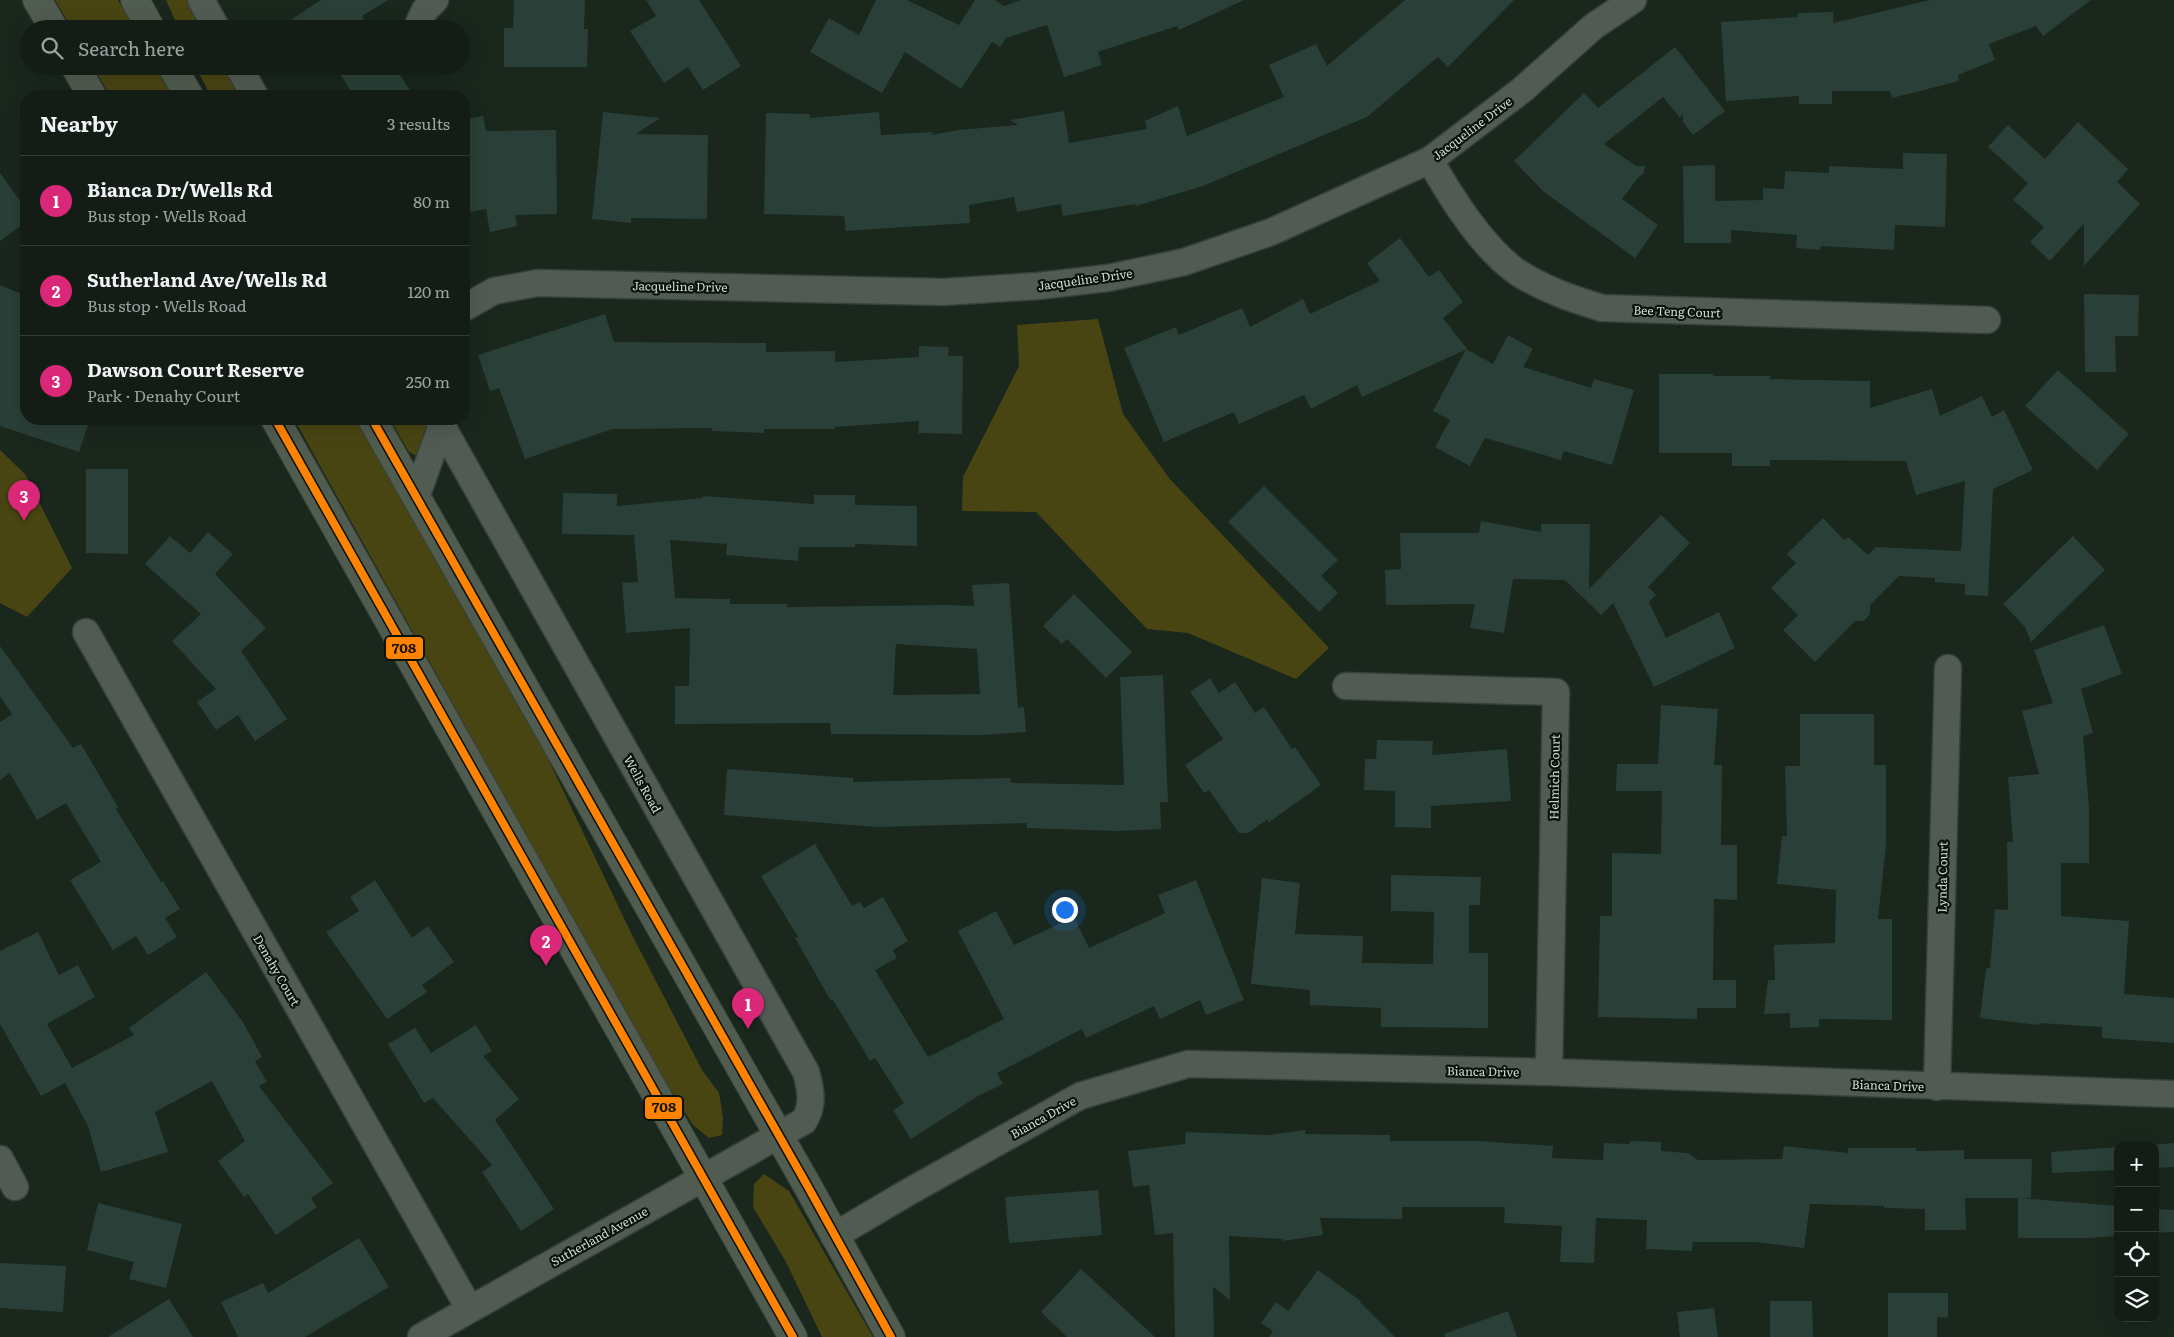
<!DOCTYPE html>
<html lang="en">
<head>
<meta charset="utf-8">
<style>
	:root { --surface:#131d16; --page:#1c261f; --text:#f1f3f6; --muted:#9da2a1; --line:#323b35; --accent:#db2777 }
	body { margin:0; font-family:Literata,serif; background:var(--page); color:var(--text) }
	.controls { position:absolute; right:15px; bottom:15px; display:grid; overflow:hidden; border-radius:10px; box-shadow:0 5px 20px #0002 }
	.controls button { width:45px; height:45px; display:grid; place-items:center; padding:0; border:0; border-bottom:1px solid var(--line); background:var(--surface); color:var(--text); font:25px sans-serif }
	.you { position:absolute; left:1064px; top:909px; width:18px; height:18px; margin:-12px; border:4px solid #fff; border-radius:50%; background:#1a73e8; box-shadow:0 0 0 8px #1a73e833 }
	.badge { display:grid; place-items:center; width:32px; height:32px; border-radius:50%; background:var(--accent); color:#fff; font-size:16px; font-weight:700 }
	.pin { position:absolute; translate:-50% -41px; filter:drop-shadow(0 1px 2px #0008) }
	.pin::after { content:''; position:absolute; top:26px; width:18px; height:15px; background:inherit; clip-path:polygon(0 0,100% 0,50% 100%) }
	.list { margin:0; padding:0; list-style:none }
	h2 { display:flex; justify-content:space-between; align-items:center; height:65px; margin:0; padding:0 20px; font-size:21px }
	h2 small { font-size:16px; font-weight:400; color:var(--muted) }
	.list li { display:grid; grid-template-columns:32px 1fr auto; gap:15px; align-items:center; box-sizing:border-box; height:90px; padding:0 20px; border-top:1px solid var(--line) }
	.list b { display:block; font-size:19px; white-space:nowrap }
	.list p { margin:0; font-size:16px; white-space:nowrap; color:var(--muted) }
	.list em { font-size:16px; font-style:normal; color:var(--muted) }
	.icon { flex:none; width:28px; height:28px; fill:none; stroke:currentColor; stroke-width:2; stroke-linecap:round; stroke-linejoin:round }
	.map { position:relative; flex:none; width:2174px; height:1337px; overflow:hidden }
	.search { position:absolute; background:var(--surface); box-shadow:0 5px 20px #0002; left:20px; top:20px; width:450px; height:55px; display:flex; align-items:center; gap:12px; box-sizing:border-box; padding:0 18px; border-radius:28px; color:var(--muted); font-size:19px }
	.panel { position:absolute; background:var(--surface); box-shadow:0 5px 20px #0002; left:20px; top:90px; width:450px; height:335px; border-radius:20px }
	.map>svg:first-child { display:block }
</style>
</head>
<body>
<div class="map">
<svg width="2174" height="1337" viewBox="0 0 2174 1337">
	<rect width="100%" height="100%" fill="#19271d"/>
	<!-- green -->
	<path fill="#494513" d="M 55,0 L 118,0 L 135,29 L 72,29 Z
		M 166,0 L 187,0 L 203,29 L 179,29 Z
		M 93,66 L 156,66 L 173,96 L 110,96 Z
		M 195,66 L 224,66 L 241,96 L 211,96 Z
		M 1098,319 L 1123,414 L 1169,478 L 1329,648 L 1296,679 L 1188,633 L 1147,629 L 1036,512 L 962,511 L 963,477 L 1019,366 L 1017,325 Z
		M 294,419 L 357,419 L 539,740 L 632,935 L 702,1070 L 719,1093 L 723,1117 L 722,1135 L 709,1138 L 693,1125 L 651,1059 Z
		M 390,419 L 422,419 L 427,428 L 417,456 L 409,452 Z
		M 0,450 L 25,474 L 72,568 L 27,617 L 0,603 Z
		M 764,1174 L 789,1191 L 873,1337 L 822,1337 L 786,1262 L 753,1207 L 754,1184 Z"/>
	<!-- building -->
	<path fill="#2a3f37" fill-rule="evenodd" d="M 321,0 L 388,0 L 362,16 L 370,29 L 277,29 Z
		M 514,0 L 585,0 L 584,29 L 588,29 L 587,67 L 504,67 L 504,28 L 513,28 Z
		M 646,0 L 699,0 L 741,66 L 703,90 L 688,67 L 664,83 L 630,31 L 656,16 Z
		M 876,0 L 907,0 L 959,25 L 975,0 L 995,0 L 1004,6 L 1021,0 L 1244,0 L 1179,30 L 1177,26 L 1098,52 L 1102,65 L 1064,77 L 1047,25 L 1006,38 L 1000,47 L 992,42 L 961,89 L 905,52 L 882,93 L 810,52 L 829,18 L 859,35 Z
		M 1405,0 L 1514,0 L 1448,67 L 1438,57 L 1367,117 L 1203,186 L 1136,206 L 1135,204 L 1063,216 L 1061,204 L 1017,212 L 1014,197 L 969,205 L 970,223 L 890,228 L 846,231 L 844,216 L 764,214 L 766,113 L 810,114 L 810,118 L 879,112 L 881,135 L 933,132 L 931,135 L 958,130 L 1018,125 L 1010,120 L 1064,111 L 1069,143 L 1147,129 L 1145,121 L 1178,106 L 1187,136 L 1284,97 L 1269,65 L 1316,44 L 1327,66 Z
		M 1930,0 L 2091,0 L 2043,36 L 2036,26 L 1989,44 L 1995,60 L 1958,75 L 1959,81 L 1892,98 L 1890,91 L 1832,91 L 1832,104 L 1799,104 L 1799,96 L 1726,101 L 1721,22 L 1798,17 L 1798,13 L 1833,12 L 1833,23 Z
		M 1675,47 L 1725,111 L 1693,135 L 1683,122 L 1683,114 L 1680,118 L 1663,97 L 1604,144 L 1636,166 L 1646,166 L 1643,171 L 1645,172 L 1637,179 L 1622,199 L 1658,225 L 1635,258 L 1544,192 L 1514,161 L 1584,93 L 1598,108 Z
		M 335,66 L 394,66 L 414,96 L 354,96 Z
		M 603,112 L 660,118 L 636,134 L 708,135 L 707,219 L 631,218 L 631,223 L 592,219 Z
		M 483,116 L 486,131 L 556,130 L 557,214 L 515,215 L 517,226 L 490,232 L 486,209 L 464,213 L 464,120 Z
		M 2078,122 L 2128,169 L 2117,182 L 2140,204 L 2084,266 L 2084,223 L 2050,261 L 2030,242 L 2044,227 L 2013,200 L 2028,183 L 1988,147 L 2008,125 L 2045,159 Z
		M 1903,153 L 1947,154 L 1945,227 L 1895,225 L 1894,250 L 1821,246 L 1820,250 L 1796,248 L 1797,235 L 1731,230 L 1731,243 L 1684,243 L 1683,166 L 1715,165 L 1715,201 L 1763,200 L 1763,188 L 1784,189 L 1785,171 L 1829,173 L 1829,166 L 1903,169 Z
		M 0,173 L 26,209 L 26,222 L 0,241 Z
		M 1400,238 L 1429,277 L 1439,270 L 1463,302 L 1443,318 L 1467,349 L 1362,397 L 1357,385 L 1311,409 L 1304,395 L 1239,424 L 1234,412 L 1164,442 L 1124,348 L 1176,327 L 1179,335 L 1242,308 L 1250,327 L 1303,299 L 1310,314 L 1380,281 L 1367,263 Z
		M 0,285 L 26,296 L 26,419 L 90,419 L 79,452 L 0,426 Z
		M 2084,294 L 2139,295 L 2138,336 L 2115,336 L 2116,372 L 2085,372 Z
		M 605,314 L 614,342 L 766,343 L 766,352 L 835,351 L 835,362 L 919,357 L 919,346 L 949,347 L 948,356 L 963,356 L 962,434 L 918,433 L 919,421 L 835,427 L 835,429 L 764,429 L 764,433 L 712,431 L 712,428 L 612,429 L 525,459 L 499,388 L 490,391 L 478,355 Z
		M 1508,335 L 1533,349 L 1523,367 L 1591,388 L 1594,379 L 1634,390 L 1612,465 L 1564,451 L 1561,460 L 1485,438 L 1470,466 L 1435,447 L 1450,420 L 1433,411 L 1466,349 L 1493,364 Z
		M 2058,370 L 2129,434 L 2097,470 L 2025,406 Z
		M 1659,374 L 1713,374 L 1713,376 L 1770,376 L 1770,379 L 1870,381 L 1870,408 L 1932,389 L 1940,416 L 1982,396 L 1992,417 L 2004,410 L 2033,470 L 1993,489 L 1988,596 L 1965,595 L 1965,584 L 1935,582 L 1935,578 L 1899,576 L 1870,605 L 1870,614 L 1864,621 L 1855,621 L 1815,662 L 1783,630 L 1798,615 L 1771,588 L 1796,563 L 1787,554 L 1823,518 L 1844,540 L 1848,537 L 1868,555 L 1876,547 L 1961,551 L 1965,481 L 1916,495 L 1906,461 L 1770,460 L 1770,466 L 1732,466 L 1732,453 L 1659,453 Z
		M 86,469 L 128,469 L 128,554 L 86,553 Z
		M 1264,486 L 1338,560 L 1321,576 L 1338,593 L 1319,612 L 1228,522 Z
		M 563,493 L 617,494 L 617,506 L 703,498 L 703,496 L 814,504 L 814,495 L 855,495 L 855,505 L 917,506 L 917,546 L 855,544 L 855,547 L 799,547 L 798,561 L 726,555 L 727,544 L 670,540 L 675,598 L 730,599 L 730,604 L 787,604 L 787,607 L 947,605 L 974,606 L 972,585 L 1009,583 L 1018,708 L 1024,707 L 1026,732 L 983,735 L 831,734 L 830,723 L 675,724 L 675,686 L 689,686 L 690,628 L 626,633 L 622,583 L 638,582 L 634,535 L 562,534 ZM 896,644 L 977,649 L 980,694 L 893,695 Z
		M 1661,515 L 1690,543 L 1648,587 L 1656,595 L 1649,602 L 1666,638 L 1719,612 L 1735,648 L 1654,687 L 1613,603 L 1601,615 L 1565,580 L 1513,579 L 1504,633 L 1470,628 L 1475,604 L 1386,605 L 1385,570 L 1401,569 L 1400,533 L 1479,533 L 1481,521 L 1541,532 L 1541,524 L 1590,524 L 1589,589 Z
		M 208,532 L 233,554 L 215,574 L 266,628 L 241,651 L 287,719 L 255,741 L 238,715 L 216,730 L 197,702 L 216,689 L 172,641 L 201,614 L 145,564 L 170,536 L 190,553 Z
		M 2073,536 L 2105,570 L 2031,642 L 2025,627 L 2003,604 Z
		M 1074,594 L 1132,652 L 1106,678 L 1067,639 L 1062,644 L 1043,626 Z
		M 2104,625 L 2122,674 L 2081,689 L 2093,733 L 2083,736 L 2089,807 L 2089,863 L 2061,863 L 2061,916 L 2129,921 L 2124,994 L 2174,998 L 2174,1043 L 2102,1038 L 2102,1027 L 2039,1023 L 2039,1025 L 1980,1018 L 1986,968 L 1990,968 L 1995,909 L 2008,910 L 2007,842 L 2013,842 L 2008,777 L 2039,774 L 2022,711 L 2053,703 L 2034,650 Z
		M 0,646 L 73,748 L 81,744 L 118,807 L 116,809 L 161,882 L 163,881 L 180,909 L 165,918 L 177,937 L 148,955 L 136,936 L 113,950 L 70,880 L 101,862 L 66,803 L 37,820 L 10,773 L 0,780 L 0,722 L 12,714 L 0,696 Z
		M 1163,675 L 1168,802 L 1160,802 L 1161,829 L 1118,831 L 1027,828 L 1027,823 L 876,827 L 724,815 L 727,769 L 853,778 L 853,782 L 1010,778 L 1011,783 L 1124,785 L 1120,677 Z
		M 1210,678 L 1219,693 L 1235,682 L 1255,713 L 1264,707 L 1292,749 L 1295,747 L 1321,785 L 1268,823 L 1268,819 L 1248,833 L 1239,833 L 1209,790 L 1204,793 L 1185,765 L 1223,739 L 1190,692 Z
		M 1661,705 L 1718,709 L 1714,765 L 1722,765 L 1721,845 L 1737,845 L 1737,900 L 1714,899 L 1713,980 L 1736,980 L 1736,1008 L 1697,1008 L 1697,1019 L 1598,1017 L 1600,916 L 1612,916 L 1612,853 L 1661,854 L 1662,791 L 1616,791 L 1617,764 L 1658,764 Z
		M 1800,714 L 1874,714 L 1874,765 L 1886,765 L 1886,845 L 1878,919 L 1892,919 L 1892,1020 L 1819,1019 L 1819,1027 L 1790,1028 L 1790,1013 L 1764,1014 L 1768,980 L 1775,980 L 1774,945 L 1835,943 L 1836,890 L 1777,884 L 1782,836 L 1787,836 L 1785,766 L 1800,766 Z
		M 1377,740 L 1433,741 L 1432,755 L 1507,749 L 1511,801 L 1431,806 L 1431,828 L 1395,827 L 1395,791 L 1364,790 L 1365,759 L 1376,759 Z
		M 815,844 L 852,906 L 860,902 L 864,908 L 883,897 L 908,941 L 893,950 L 897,958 L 875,970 L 928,1057 L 1004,1019 L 958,931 L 996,911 L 1014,945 L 1074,917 L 1089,948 L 1165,913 L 1158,895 L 1196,880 L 1244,1000 L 1206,1015 L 1200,1000 L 1160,1019 L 1154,1006 L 1086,1038 L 1082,1029 L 997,1073 L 1003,1084 L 978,1096 L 911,1139 L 893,1110 L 904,1103 L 875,1058 L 870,1061 L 833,1000 L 831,1001 L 795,938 L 798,937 L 761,876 Z
		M 1391,875 L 1481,877 L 1480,905 L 1469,905 L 1469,953 L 1488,953 L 1488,1028 L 1381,1027 L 1381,1008 L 1310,1005 L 1310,990 L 1251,984 L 1262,878 L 1300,883 L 1295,934 L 1363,936 L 1362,963 L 1433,964 L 1434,912 L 1391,911 Z
		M 375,880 L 412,938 L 428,926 L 454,962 L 422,985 L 427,992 L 387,1019 L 326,932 L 359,911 L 350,897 Z
		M 38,932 L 59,975 L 78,965 L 95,997 L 47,1024 L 72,1068 L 134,1035 L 129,1028 L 206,972 L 243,1022 L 262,1057 L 255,1061 L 267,1082 L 259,1086 L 333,1183 L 311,1198 L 317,1207 L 276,1235 L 248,1194 L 244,1197 L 218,1161 L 245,1141 L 212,1081 L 155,1112 L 168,1152 L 101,1172 L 88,1126 L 65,1083 L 41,1096 L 0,1024 L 0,951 Z
		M 476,1025 L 492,1051 L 483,1056 L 519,1099 L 495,1120 L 554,1209 L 521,1231 L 482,1172 L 492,1165 L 433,1098 L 424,1103 L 388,1044 L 415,1028 L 431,1053 Z
		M 1305,1130 L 1305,1134 L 1390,1135 L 1390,1141 L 1477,1141 L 1553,1146 L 1552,1158 L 1603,1160 L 1604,1143 L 1630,1144 L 1630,1141 L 1661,1142 L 1661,1151 L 1688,1153 L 1698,1160 L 1782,1159 L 1784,1146 L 1848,1153 L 1848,1148 L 1916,1148 L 1916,1151 L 1964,1150 L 1964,1159 L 2032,1159 L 2031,1198 L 1965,1198 L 1966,1230 L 1925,1230 L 1925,1209 L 1884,1208 L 1884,1206 L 1810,1204 L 1804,1248 L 1756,1242 L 1693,1242 L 1692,1251 L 1646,1249 L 1647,1220 L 1596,1218 L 1594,1263 L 1560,1262 L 1562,1226 L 1504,1223 L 1505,1207 L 1402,1207 L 1402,1219 L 1320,1218 L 1323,1235 L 1283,1241 L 1283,1239 L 1229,1236 L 1230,1300 L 1213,1287 L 1214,1337 L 1175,1337 L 1173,1233 L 1155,1235 L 1149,1185 L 1133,1187 L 1128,1151 L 1185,1144 L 1186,1132 L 1269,1135 Z
		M 2174,1143 L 2174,1167 L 2155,1168 L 2155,1146 L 2141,1146 Z
		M 2118,1147 L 2118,1170 L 2052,1173 L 2051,1152 Z
		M 1098,1190 L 1102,1235 L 1009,1243 L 1005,1197 Z
		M 2018,1198 L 2118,1206 L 2118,1236 L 2087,1238 L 2018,1238 Z
		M 98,1203 L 182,1224 L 166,1288 L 129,1279 L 134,1262 L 87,1250 Z
		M 2155,1209 L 2174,1210 L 2174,1232 L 2155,1233 Z
		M 359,1238 L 389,1287 L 305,1337 L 238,1337 L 221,1302 L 263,1283 L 268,1293 Z
		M 0,1263 L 66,1266 L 63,1312 L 0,1308 Z
		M 1081,1269 L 1155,1337 L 1067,1337 L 1041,1312 Z
		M 1318,1270 L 1361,1301 L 1360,1302 L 1395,1337 L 1269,1337 L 1273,1331 L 1261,1323 L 1276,1302 L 1288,1311 Z
		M 1888,1293 L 1948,1293 L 1948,1318 L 1937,1317 L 1937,1337 L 1888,1337 Z
		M 169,1299 L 193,1337 L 108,1337 Z
		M 1770,1301 L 1812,1301 L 1813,1337 L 1770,1337 Z
		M 1714,1308 L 1718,1337 L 1680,1337 L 1677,1312 Z
		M 1508,1311 L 1517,1337 L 1445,1337 L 1444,1334 Z"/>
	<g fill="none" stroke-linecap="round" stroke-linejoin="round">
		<!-- street casing -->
		<g stroke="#364139" stroke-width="29">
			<path id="street" d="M 201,0 L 217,29
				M 416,29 L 425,10 L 435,0
				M 238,66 L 255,96
				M 1430,160 C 1450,196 1483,248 1517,272 C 1543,289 1572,299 1602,308 L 1987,320
				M 464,308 L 494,291 L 537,283 L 943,292 L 1038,286 L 1108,278 L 1184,262 L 1271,232 L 1430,160 L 1522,90 L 1594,26 L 1633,0
				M 416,497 L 442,425
				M 86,632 L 469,1308
				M 1346,686 L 1556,692 L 1549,1072
				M 1937,1087 L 1948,668
				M 0,1159 L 15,1187
				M 834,1236 L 905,1194 L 1080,1096 L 1188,1064 L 1549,1072 L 2174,1094
				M 421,1337 L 804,1121 C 814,1105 811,1090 806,1072 L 438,419"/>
		</g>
		<!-- primary casing -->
		<g stroke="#364139" stroke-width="30">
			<path id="primary" d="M 37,0 L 54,29
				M 135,0 L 151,29
				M 75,66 L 92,96
				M 172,66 L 189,96
				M 275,419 L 793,1337
				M 372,419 L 807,1185 L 891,1337"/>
		</g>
		<!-- street -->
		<use href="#street" stroke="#515b53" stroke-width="26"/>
		<!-- primary -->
		<use href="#primary" stroke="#515c50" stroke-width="28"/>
		<!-- bus-1 casing -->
		<g stroke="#08120a" stroke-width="11">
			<path id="bus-1" d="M 275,419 L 793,1337
				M 372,419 L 807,1185 L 891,1337"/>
		</g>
		<!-- bus-1 -->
		<use href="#bus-1" stroke="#ff8200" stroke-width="8"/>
	</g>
	<g text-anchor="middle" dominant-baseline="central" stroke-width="4.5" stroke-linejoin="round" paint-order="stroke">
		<!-- street labels -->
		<g font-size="12" fill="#d0dfd3" stroke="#08120a">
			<text transform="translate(1472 128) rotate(-37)">Jacqueline Drive</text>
			<text transform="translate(1085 279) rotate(-8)">Jacqueline Drive</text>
			<text transform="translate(680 286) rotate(1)">Jacqueline Drive</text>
			<text transform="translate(1677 311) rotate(2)">Bee Teng Court</text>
			<text transform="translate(1554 777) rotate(-89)">Helmich Court</text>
			<text transform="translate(643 784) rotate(61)">Wells Road</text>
			<text transform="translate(1942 877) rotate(-89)">Lynda Court</text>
			<text transform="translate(277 970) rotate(60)">Denahy Court</text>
			<text transform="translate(1483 1071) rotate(1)">Bianca Drive</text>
			<text transform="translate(1888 1085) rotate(2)">Bianca Drive</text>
			<text transform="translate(1043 1117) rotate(-29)">Bianca Drive</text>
			<text transform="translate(599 1236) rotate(-29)">Sutherland Avenue</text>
		</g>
	</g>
	<g stroke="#08120a" stroke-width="2">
		<rect x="385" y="636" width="39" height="24" rx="5" fill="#ff8200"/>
		<rect x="644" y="1096" width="39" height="24" rx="5" fill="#ff8200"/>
	</g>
	<g font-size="14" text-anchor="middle" font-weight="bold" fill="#111">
		<text x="404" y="653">708</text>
		<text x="664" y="1112">708</text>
	</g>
</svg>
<div class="controls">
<button>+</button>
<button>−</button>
<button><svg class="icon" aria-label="locate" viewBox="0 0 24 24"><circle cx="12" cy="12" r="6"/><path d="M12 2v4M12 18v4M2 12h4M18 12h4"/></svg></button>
<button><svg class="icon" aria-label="layers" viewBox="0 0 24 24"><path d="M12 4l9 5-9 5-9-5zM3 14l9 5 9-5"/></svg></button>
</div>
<div class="you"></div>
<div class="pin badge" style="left:748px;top:1029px">1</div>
<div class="pin badge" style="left:546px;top:966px">2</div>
<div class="pin badge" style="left:24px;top:521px">3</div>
<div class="search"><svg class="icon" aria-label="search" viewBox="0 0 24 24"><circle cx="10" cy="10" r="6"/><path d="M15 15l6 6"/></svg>Search here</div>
<section class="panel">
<h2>Nearby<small>3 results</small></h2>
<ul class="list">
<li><span class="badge">1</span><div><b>Bianca Dr/Wells Rd</b><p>Bus stop · Wells Road</p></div><em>80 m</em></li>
<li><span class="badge">2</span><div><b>Sutherland Ave/Wells Rd</b><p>Bus stop · Wells Road</p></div><em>120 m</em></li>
<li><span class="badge">3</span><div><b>Dawson Court Reserve</b><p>Park · Denahy Court</p></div><em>250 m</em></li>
</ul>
</section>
</div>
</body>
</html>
